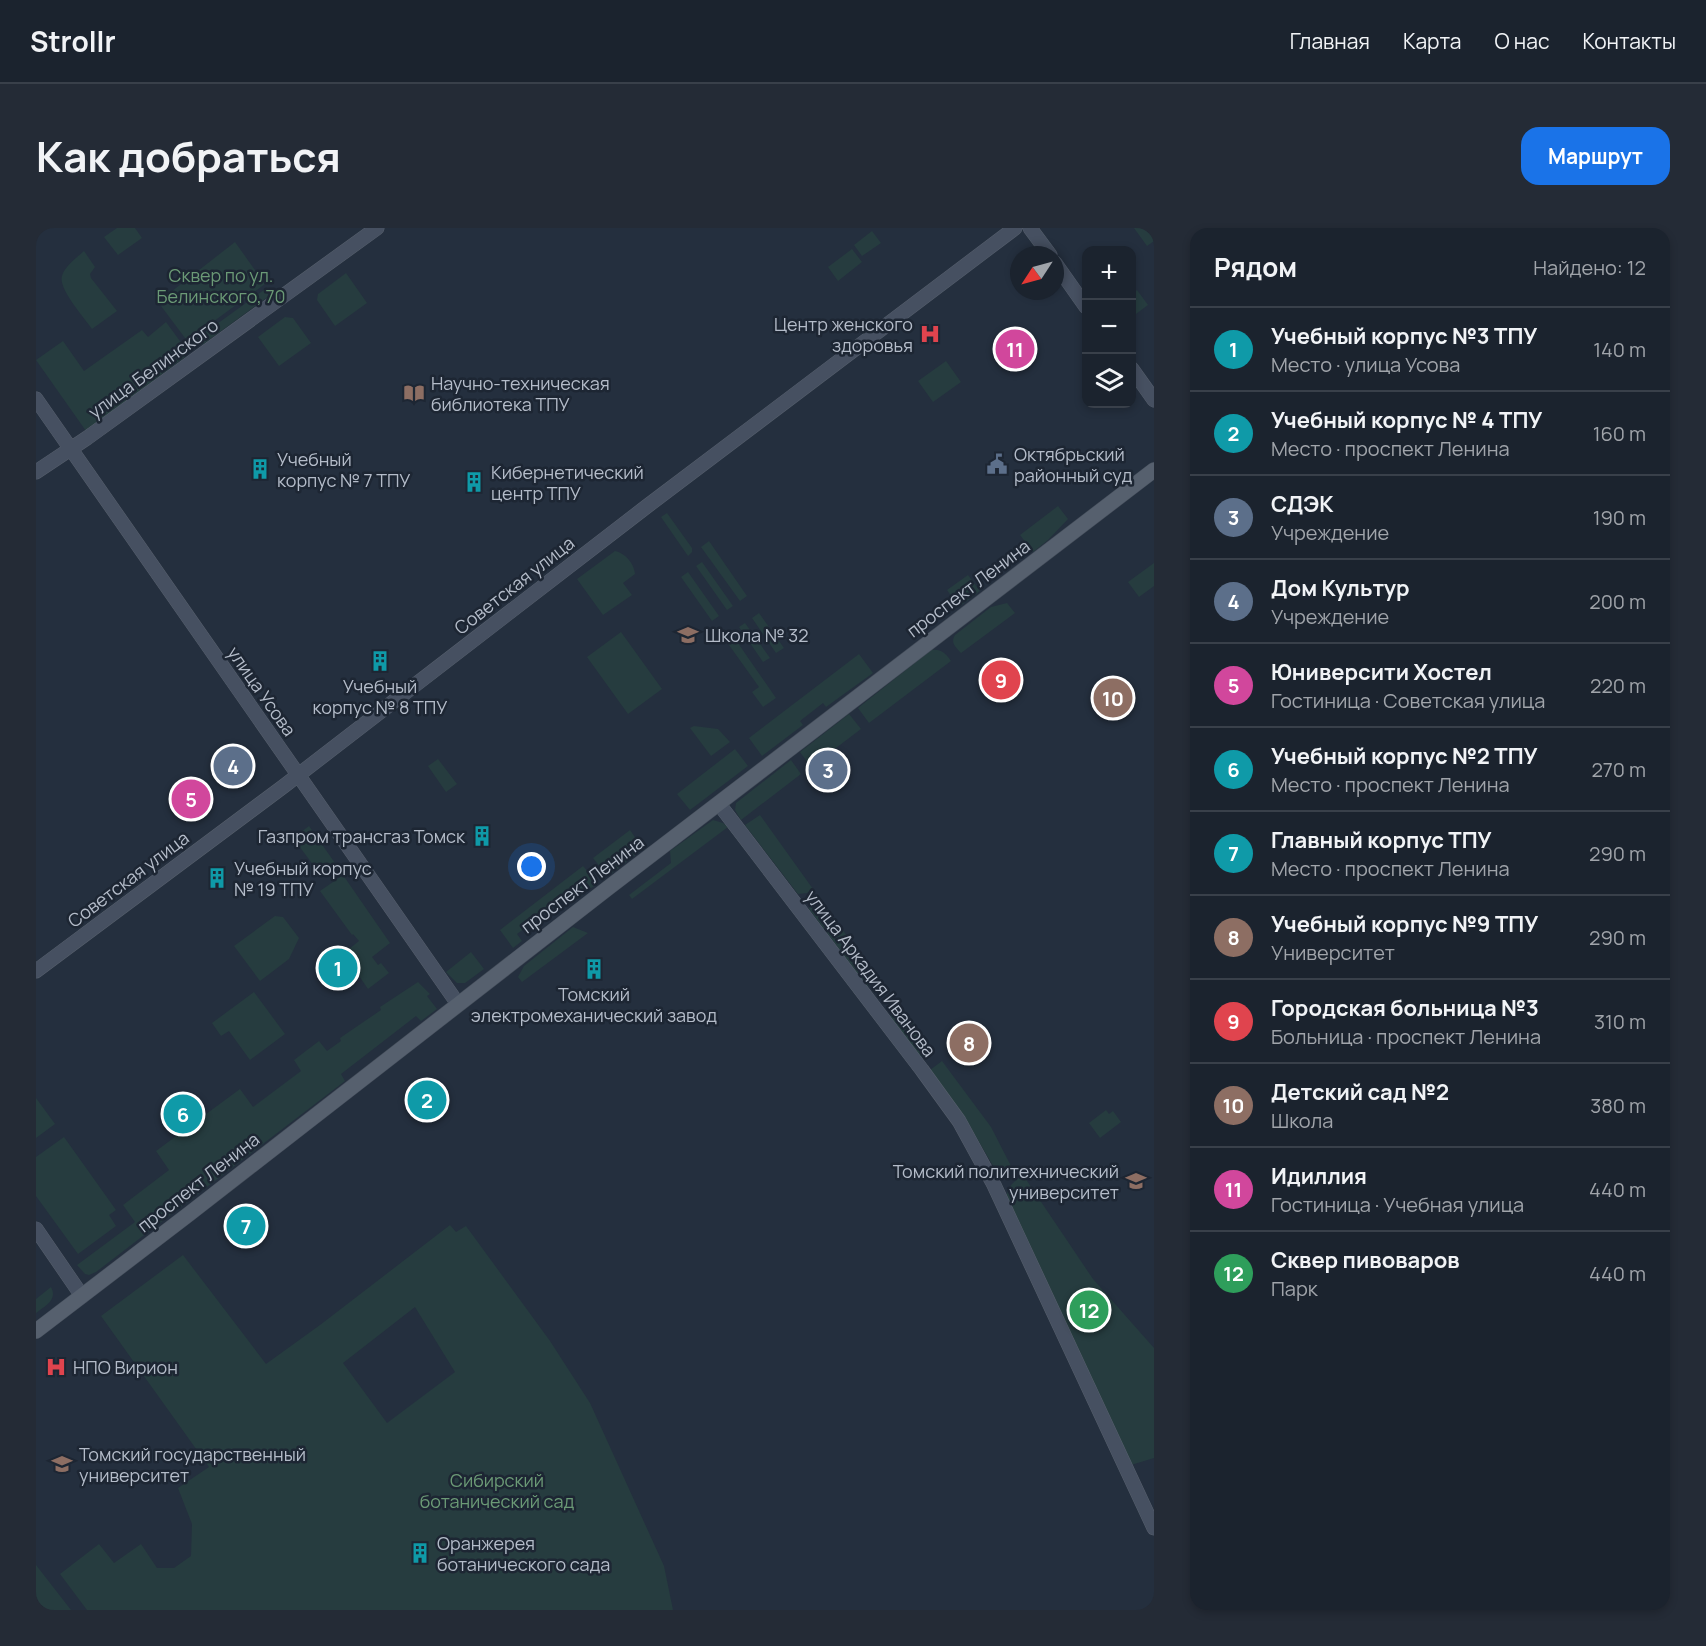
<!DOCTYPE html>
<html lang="ru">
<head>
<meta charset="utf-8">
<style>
	:root { --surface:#1b232e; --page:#242b36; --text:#f1f3f6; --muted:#a0a4aa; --line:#39404a; --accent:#1a73e8 }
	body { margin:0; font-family:Manrope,sans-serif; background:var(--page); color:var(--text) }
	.controls { position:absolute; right:18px; top:18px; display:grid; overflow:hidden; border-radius:12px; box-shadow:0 3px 9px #0003 }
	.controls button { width:54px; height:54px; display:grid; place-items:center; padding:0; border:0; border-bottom:2px solid var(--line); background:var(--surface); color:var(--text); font:30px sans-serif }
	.compass { position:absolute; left:974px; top:18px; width:54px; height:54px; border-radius:50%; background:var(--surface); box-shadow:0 3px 9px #0003; rotate:234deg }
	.you { position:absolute; left:496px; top:639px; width:21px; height:21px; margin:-15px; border:4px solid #fff; border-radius:50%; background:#1a73e8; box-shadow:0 0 0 9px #1a73e833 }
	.badge { display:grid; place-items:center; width:39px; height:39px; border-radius:50%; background:var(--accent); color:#fff; font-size:20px; font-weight:700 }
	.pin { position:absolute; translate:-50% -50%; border:3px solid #fff; box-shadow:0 2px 6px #0006 }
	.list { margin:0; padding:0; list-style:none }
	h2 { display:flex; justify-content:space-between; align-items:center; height:78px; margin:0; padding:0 24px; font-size:26px }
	h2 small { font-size:20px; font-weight:400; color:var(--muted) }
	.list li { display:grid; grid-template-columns:39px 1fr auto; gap:18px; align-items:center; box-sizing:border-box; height:84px; padding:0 24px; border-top:2px solid var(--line) }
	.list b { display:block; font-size:22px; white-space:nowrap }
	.list p { margin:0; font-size:20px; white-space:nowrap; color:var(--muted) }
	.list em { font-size:20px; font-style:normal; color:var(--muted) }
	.icon { flex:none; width:33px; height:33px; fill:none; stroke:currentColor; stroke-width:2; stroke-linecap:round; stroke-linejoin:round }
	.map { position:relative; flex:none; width:1118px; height:1382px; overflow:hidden; border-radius:18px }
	header { display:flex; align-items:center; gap:36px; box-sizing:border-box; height:84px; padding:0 30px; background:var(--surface); border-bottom:2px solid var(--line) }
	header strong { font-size:28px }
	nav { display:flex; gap:33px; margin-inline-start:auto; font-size:21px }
	.intro { display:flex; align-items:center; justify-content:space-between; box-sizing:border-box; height:144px; padding:0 36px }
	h1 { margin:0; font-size:42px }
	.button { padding:15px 27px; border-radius:18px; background:var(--accent); color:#fff; font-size:21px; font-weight:700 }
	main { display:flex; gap:36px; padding:0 36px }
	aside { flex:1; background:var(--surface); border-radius:18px; box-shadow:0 3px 9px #0003 }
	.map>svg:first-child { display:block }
</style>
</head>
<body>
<header>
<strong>Strollr</strong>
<nav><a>Главная</a><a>Карта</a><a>О нас</a><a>Контакты</a></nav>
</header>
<div class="intro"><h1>Как добраться</h1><a class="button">Маршрут</a></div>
<main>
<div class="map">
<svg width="1118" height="1382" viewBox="0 0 1118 1382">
	<rect width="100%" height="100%" fill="#242f3e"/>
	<!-- green -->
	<path fill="#263c3f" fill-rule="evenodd" d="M 81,0 L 99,0 L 106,10 L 82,27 L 68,9 Z
		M 1098,0 L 1118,0 L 1118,13 L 1111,18 Z
		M 836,3 L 845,15 L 826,28 L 818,17 Z
		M 199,14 L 229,56 L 152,112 L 149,110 L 122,74 Z
		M 816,21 L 826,34 L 802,53 L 792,39 Z
		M 48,23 L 59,39 L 54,46 L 55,50 L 81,83 L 56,101 C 49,90 22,61 26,48 C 29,38 40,30 48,23 Z
		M 310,45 L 331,75 L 299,98 L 281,72 L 282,66 Z
		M 232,59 L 237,65 L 166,117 L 162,117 L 156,114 Z
		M 1101,62 L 1112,77 L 1096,89 L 1096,67 Z
		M 249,89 L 257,90 L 275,115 L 243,138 L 222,109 Z
		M 130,94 L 149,120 L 149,129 L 50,203 L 0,132 L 27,113 L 48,143 L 106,102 L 112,109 Z
		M 910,133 L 925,154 L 897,174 L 882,153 Z
		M 1022,278 L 1032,291 L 1012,312 L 997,324 L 984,307 Z
		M 631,285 L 656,320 L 656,324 L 652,328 L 625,289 Z
		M 673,313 L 711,368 L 704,373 L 665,319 Z
		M 579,323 C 589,325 598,335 599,346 L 587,355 L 596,367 L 567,387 L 541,351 Z
		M 666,334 L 697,378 L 691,382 L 660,338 Z
		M 1118,335 L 1118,358 L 1103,369 L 1092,354 Z
		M 652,344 L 683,388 L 676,393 L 645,349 Z
		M 932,347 L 944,363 L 923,379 L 911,362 Z
		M 971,375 L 979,385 L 925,425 C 920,419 914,415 919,407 L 955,379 Z
		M 723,385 L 748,420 L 740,425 L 716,390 Z
		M 709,395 L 734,430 L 727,434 L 703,399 Z
		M 585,404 L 626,461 L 592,486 L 551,429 Z
		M 695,405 L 740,470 L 727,479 L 716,464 L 723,459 L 688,410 Z
		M 895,422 C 906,421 909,425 915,433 L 833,495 L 822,480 Z
		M 823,426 L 837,445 L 790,479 L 787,475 L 764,493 L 767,497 L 726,528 L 713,510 Z
		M 813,486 L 825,501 L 775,539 L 764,524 Z
		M 658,498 L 682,501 L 694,514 L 675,528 L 654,500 Z
		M 699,521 L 712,538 L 654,582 L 641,566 Z
		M 402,531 L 421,556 L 410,564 L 392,538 Z
		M 755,532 L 765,546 L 705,592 L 699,582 L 700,575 Z
		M 724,587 L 777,661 L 771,665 L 762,666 L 709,597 Z
		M 677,592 L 687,595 L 692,599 L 596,671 L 593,667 L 635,635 L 634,623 Z
		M 273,598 L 299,635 L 284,646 L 257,610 Z
		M 594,602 L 605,618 L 602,625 L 576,645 L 569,645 L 557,630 Z
		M 547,638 L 558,651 L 558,658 L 543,669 L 538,663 L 481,706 L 486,713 L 477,720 L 464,702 Z
		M 307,647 L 354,715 L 336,729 L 342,737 L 345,735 L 353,745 L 332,761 L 321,745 L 323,743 L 308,725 L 323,713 L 317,706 L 316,707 L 284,663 Z
		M 783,669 L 841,750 L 831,758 L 773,681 L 776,674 Z
		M 239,688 L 247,689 L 263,710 L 253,731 L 224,753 L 198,718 Z
		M 537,699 L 552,705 L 486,754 L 482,749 L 488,738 Z
		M 435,724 L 448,741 L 429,755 L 421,755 L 410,744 Z
		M 382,754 L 394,766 L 391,768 L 401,781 L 385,793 L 380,788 L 305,846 L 309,853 L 60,1044 L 53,1047 L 49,1046 L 41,1037 L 99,994 L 87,977 L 133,942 L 120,923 L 204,861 L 217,879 L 265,843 L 258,832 L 283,813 L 291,823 L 305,813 L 304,810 L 345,782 L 344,779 Z
		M 218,764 L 249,806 L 214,832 L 193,803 L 185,808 L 176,795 Z
		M 866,780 L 897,821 L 885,830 L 854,788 Z
		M 906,833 L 955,899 L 975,938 C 967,942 962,944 956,936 L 929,890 L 894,842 Z
		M 0,870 L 19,896 L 0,910 Z
		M 1070,882 L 1073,886 L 1077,883 L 1085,894 L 1064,910 L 1053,895 Z
		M 28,909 L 80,982 L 73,987 L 80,998 L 42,1026 L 0,968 L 0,929 Z
		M 987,947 L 1057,1051 L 1118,1120 L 1118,1230 L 1095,1237 L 982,997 L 971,968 C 971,958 979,953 987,947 Z
		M 414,997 L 420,1004 L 430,998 L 514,1113 L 554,1175 L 628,1338 L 637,1382 L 51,1382 L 24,1346 L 63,1316 L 78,1335 L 105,1316 L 121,1340 L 138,1340 L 155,1328 L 156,1296 L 142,1260 L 173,1239 L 65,1088 L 147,1027 L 230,1136 L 284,1097 ZM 379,1079 L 419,1144 L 351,1195 L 307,1135 Z
		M 15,1059 C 22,1072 9,1078 0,1085 L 0,1071 Z
		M 0,1337 L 35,1382 L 0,1382 Z"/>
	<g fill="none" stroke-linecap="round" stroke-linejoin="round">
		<!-- secondary casing -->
		<g stroke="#565f6c" stroke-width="15">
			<path id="secondary" d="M 994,0 L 1014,27
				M 1019,35 L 1050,79
				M 1096,141 L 1118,172
				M 0,171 L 422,776
				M 0,244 L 51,210 L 341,0
				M 683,576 L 886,842 L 923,893 L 958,957 L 1118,1300
				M 0,743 L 248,558 L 610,279 L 979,0
				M 0,1001 L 46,1068"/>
		</g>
		<!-- primary casing -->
		<g stroke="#414a57" stroke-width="16">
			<path id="primary" d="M 0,1103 L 153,986 L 572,660 L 1118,242"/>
		</g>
		<!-- secondary -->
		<use href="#secondary" stroke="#465061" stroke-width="14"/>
		<!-- primary -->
		<use href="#primary" stroke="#56606e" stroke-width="15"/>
	</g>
	<!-- icons -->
	<defs>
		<g id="hospital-bare" transform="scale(1.62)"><path d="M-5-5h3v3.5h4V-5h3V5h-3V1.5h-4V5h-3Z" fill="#e0444e" stroke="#1d2633" stroke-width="2.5" paint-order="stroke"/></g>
		<g id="library-bare" transform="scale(1.62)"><path d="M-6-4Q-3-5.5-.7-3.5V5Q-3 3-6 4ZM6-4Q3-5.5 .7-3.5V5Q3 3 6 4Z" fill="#8d6e63" stroke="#1d2633" stroke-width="2.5" paint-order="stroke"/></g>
		<g id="civic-bare" transform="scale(1.62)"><path d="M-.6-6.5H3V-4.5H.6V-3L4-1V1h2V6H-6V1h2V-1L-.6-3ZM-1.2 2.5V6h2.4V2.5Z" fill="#5c6f8a" stroke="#1d2633" stroke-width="2.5" paint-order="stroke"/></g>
		<g id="building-bare" transform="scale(1.62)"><path d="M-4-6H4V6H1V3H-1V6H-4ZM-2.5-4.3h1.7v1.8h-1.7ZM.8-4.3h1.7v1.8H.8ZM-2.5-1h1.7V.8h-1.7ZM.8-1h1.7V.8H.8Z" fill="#0f9aa8" stroke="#1d2633" stroke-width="2.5" paint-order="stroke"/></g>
		<g id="school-bare" transform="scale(1.62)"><path d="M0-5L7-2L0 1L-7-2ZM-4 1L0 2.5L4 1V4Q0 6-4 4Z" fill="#8d6e63" stroke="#1d2633" stroke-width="2.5" paint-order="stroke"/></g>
		<g id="university-bare" transform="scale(1.62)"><path d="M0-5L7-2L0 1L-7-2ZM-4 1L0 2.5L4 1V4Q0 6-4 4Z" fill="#8d6e63" stroke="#1d2633" stroke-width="2.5" paint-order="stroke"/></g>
	</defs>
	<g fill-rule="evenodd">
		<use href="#hospital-bare" x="894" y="106"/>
		<use href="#library-bare" x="378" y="165"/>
		<use href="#civic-bare" x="961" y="236"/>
		<use href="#building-bare" x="224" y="241"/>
		<use href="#building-bare" x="438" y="254"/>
		<use href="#school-bare" x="652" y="407"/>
		<use href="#building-bare" x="344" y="433"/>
		<use href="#building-bare" x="446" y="608"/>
		<use href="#building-bare" x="181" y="650"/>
		<use href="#building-bare" x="558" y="741"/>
		<use href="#university-bare" x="1100" y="953"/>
		<use href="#hospital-bare" x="20" y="1139"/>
		<use href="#university-bare" x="26" y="1236"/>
		<use href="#building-bare" x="384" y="1325"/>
	</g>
	<g text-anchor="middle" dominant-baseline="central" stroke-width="5" stroke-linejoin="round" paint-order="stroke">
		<!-- park labels -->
		<g font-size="18" fill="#6b9a76" stroke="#1d2633">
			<text x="185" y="47">Сквер по ул.<tspan x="185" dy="21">Белинского, 70</tspan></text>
			<text x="461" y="1252">Сибирский<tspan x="461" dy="21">ботанический сад</tspan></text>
		</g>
		<!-- poi labels -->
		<g font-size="18" fill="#b4bcc9" stroke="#1d2633" text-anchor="start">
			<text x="877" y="96" text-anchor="end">Центр женского<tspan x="877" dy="21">здоровья</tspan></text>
			<text x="395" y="155">Научно-техническая<tspan x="395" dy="21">библиотека ТПУ</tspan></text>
			<text x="978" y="226">Октябрьский<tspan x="978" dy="21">районный суд</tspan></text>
			<text x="241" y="231">Учебный<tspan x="241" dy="21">корпус № 7 ТПУ</tspan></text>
			<text x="455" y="244">Кибернетический<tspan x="455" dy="21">центр ТПУ</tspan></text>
			<text x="669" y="407">Школа № 32</text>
			<text x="344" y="458" text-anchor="middle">Учебный<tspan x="344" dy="21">корпус № 8 ТПУ</tspan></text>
			<text x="429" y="608" text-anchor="end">Газпром трансгаз Томск</text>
			<text x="198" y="640">Учебный корпус<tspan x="198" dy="21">№ 19 ТПУ</tspan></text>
			<text x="558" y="766" text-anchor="middle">Томский<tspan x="558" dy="21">электромеханический завод</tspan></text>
			<text x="1083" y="943" text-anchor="end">Томский политехнический<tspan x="1083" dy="21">университет</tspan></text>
			<text x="37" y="1139">НПО Вирион</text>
			<text x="43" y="1226">Томский государственный<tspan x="43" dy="21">университет</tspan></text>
			<text x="401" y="1315">Оранжерея<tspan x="401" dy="21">ботанического сада</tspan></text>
		</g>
		<!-- street labels -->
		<g font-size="18" fill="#b4bcc9" stroke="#1d2633">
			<text transform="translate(117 140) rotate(-36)">улица Белинского</text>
			<text transform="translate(478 357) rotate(-38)">Советская улица</text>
			<text transform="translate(932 360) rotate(-37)">проспект Ленина</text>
			<text transform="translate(226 463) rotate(55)">улица Усова</text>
			<text transform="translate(92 651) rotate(-37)">Советская улица</text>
			<text transform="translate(546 656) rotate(-37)">проспект Ленина</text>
			<text transform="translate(835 745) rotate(53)">улица Аркадия Иванова</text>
			<text transform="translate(162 954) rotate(-38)">проспект Ленина</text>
		</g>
	</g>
</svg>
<div class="controls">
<button>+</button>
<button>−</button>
<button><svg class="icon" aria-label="layers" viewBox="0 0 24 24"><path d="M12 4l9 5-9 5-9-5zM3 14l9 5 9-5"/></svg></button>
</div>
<svg class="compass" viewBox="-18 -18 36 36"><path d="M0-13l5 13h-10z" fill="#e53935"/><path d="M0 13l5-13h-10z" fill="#a0a4aa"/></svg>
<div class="you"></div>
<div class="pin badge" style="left:302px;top:740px;background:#0f9aa8">1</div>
<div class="pin badge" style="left:391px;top:872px;background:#0f9aa8">2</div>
<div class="pin badge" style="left:792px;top:542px;background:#5c6f8a">3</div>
<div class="pin badge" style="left:197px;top:538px;background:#5c6f8a">4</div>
<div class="pin badge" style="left:155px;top:571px;background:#d1479c">5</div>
<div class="pin badge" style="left:147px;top:886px;background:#0f9aa8">6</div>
<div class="pin badge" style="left:210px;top:998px;background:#0f9aa8">7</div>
<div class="pin badge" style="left:933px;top:815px;background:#8d6e63">8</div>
<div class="pin badge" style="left:965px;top:452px;background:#e0444e">9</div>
<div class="pin badge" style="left:1077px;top:470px;background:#8d6e63">10</div>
<div class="pin badge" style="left:979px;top:121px;background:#d1479c">11</div>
<div class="pin badge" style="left:1053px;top:1082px;background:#2e9e5b">12</div>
</div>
<aside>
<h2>Рядом<small>Найдено: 12</small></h2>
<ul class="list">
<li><span class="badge" style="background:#0f9aa8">1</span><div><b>Учебный корпус №3 ТПУ</b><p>Место · улица Усова</p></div><em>140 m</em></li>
<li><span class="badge" style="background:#0f9aa8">2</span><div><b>Учебный корпус № 4 ТПУ</b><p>Место · проспект Ленина</p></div><em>160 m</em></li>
<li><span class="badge" style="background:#5c6f8a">3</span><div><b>СДЭК</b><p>Учреждение</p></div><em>190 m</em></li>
<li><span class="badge" style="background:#5c6f8a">4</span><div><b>Дом Культур</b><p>Учреждение</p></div><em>200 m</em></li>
<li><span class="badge" style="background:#d1479c">5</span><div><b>Юниверсити Хостел</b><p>Гостиница · Советская улица</p></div><em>220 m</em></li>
<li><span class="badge" style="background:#0f9aa8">6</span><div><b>Учебный корпус №2 ТПУ</b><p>Место · проспект Ленина</p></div><em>270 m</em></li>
<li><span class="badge" style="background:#0f9aa8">7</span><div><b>Главный корпус ТПУ</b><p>Место · проспект Ленина</p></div><em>290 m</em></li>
<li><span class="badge" style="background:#8d6e63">8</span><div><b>Учебный корпус №9 ТПУ</b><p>Университет</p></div><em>290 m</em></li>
<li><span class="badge" style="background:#e0444e">9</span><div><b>Городская больница №3</b><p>Больница · проспект Ленина</p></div><em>310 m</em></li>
<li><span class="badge" style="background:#8d6e63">10</span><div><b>Детский сад №2</b><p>Школа</p></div><em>380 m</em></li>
<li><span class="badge" style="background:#d1479c">11</span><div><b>Идиллия</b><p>Гостиница · Учебная улица</p></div><em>440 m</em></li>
<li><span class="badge" style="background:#2e9e5b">12</span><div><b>Сквер пивоваров</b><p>Парк</p></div><em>440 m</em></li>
</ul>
</aside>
</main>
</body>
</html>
